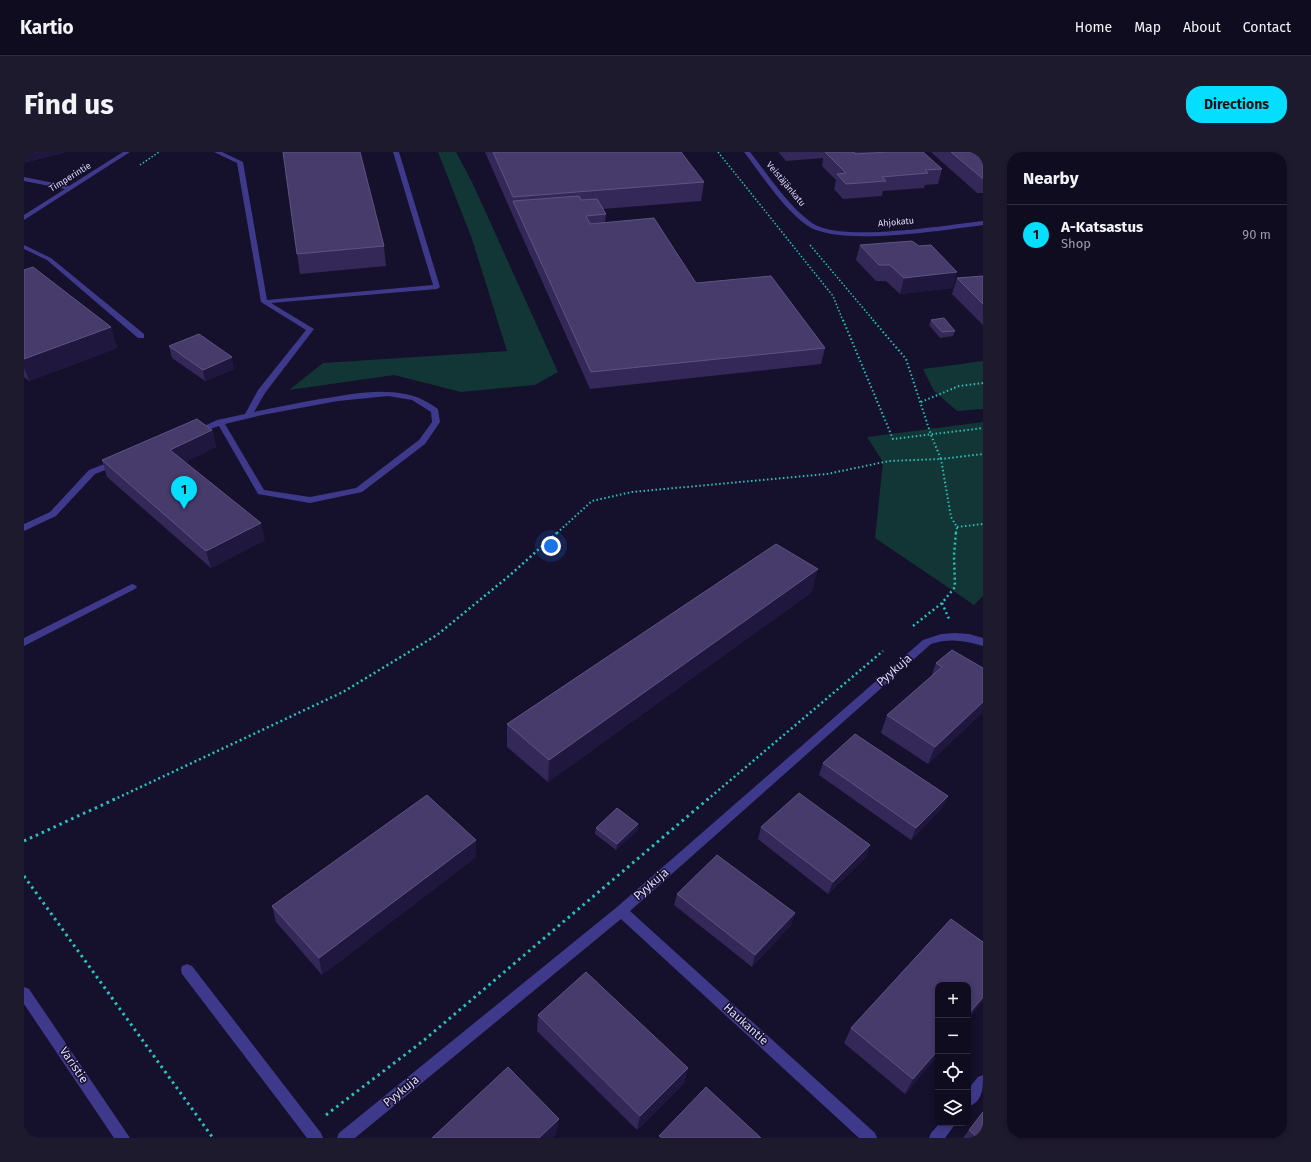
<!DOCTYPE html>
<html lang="en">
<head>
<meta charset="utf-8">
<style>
	:root { --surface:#100c20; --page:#1e1a2d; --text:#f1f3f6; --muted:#9c9ba5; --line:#302c3e; --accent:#05deff }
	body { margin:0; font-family:"Fira Sans",sans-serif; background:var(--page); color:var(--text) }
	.controls { position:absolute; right:12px; bottom:12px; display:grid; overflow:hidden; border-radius:8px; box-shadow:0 2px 6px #0003 }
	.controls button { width:36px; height:36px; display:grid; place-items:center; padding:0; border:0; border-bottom:1px solid var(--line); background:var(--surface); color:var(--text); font:20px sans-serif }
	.you { position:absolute; left:527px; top:394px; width:14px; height:14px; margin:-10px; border:3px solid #fff; border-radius:50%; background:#1a73e8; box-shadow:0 0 0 6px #1a73e833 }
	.badge { display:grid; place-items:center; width:26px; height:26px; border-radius:50%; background:var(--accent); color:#111; font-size:13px; font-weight:700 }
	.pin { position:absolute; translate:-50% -33px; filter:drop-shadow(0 1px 2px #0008) }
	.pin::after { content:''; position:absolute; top:21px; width:14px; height:12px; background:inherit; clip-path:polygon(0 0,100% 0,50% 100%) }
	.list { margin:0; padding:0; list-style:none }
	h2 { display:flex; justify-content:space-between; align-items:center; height:52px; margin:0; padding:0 16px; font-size:17px }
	h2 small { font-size:13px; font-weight:400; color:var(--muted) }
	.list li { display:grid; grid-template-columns:26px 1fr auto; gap:12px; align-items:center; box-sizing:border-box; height:60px; padding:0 16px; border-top:1px solid var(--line) }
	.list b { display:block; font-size:15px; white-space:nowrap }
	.list p { margin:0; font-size:13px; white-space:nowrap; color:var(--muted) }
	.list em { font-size:13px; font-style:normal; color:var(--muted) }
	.icon { flex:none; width:22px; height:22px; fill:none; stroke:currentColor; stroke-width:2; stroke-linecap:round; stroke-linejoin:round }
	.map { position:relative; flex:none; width:959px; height:986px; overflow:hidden; border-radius:16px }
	header { display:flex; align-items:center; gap:24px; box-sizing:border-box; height:56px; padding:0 20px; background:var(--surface); border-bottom:1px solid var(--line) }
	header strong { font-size:19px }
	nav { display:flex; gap:22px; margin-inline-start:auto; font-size:14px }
	.intro { display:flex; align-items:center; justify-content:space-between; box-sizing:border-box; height:96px; padding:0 24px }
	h1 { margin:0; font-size:28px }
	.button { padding:10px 18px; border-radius:16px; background:var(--accent); color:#111; font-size:14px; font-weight:700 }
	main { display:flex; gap:24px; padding:0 24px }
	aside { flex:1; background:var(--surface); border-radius:16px; box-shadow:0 2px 6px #0003 }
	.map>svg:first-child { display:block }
</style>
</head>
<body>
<header>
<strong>Kartio</strong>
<nav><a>Home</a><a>Map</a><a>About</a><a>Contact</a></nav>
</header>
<div class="intro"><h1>Find us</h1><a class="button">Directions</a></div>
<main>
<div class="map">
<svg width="959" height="986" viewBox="0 0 959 986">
	<rect width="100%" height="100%" fill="#15102b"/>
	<!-- green -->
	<path fill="#123535" d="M 414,0 L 432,0 L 448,30 L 534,220 L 511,233 L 437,240 L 370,223 L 265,238 L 299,211 L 483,199 L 448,87 Z
		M 959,209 L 959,257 L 933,259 L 910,239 L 899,217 Z
		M 959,270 L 959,444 L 950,453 L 851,386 L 859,310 L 843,285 Z"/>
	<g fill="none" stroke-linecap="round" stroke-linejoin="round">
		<!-- path-far3 -->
		<path stroke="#2bc1bd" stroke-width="1.5" stroke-dasharray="1.5 2" stroke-linecap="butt" d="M 694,0 L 809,144 L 819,169
			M 116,13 L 135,0
			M 786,93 L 850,169"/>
		<!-- path-far2 -->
		<path stroke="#2bc1bd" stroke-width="2" stroke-dasharray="1.5 2.5" stroke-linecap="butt" d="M 819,168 L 869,287 L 959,276
			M 897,250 L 935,234 L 959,231
			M 933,375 L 959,372
			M 533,381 L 568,349 L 608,340 L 803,322 L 865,309 L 917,307 L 907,283 L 882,207 L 849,168
			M 932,381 L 933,375 L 927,365 L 917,307 L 959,302"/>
		<!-- path-far1 -->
		<path stroke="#2bc1bd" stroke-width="2.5" stroke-dasharray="2 3" stroke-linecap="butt" d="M 918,451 L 925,467
			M 889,474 L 918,451 L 931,435 L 930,403 L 932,380
			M 89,648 L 319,540 L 413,483 L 485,424 L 534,380
			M 683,648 L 859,499"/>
		<!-- path -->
		<path stroke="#2bc1bd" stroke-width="3" stroke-dasharray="2.5 4" stroke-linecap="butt" d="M 0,689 L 91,647
			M 0,724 L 189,986
			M 302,963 L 399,889 L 684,647"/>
		<!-- minor -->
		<path fill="#3f398b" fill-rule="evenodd" d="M 99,0 L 106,0 L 0,68 L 0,63 L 41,37 L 0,29 L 0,25 L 45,34 Z
			M 190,0 L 198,0 L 219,10 L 243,148 L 409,133 L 369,0 L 375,0 L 416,135 L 413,137 L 247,151 L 290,177 L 241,241 L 230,260 C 252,255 274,251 296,247 C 323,243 353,236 381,242 C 394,244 404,250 414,257 L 416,270 L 401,292 L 338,340 L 286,351 L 234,342 L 195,274 L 171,282 L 167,280 L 193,268 L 221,262 L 234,238 L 282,178 L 237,150 L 213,11 ZM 364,244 L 388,248 L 407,260 L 408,270 L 395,288 L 332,336 L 286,345 L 240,338 L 201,272 L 238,263 L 314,249 Z
			M 720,0 L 726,0 C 745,24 763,53 788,71 C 816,91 923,73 959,69 L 959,73 C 920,78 816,95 784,74 C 761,59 737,22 720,0 Z
			M 0,93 L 27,106 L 120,182 L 120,186 L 114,186 L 23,108 L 0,97 Z
			M 93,307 L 97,310 L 96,312 L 71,322 L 32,364 L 0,379 L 0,372 L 26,360 L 65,318 Z
			M 108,432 L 111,433 L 113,435 L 111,437 L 0,494 L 0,486 Z
			M 931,481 L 945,482 L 959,486 L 959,494 C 940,488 925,486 907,492 L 606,759 L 851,981 L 853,986 L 835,986 L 597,767 L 331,986 L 313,986 L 315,981 L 593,755 L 899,488 L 917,482 Z
			M 163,812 L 168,814 L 297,981 L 299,986 L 283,986 L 158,822 L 157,818 L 158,814 Z
			M 0,835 L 5,837 L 106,986 L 90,986 L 0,852 Z
			M 959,923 C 959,937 959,949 944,955 L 944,937 L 954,925 Z
			M 916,971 L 932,971 L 921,986 L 905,986 L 907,981 Z"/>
	</g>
	<!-- wall -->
	<path fill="#342859" d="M 0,0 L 42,0 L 3,10 L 0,8 Z
		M 259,0 L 360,94 L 362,114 L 276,122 Z
		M 461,0 L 657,0 L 680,30 L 677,49 L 579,57 L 582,62 L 581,70 L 672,131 L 801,196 L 797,212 L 566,237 L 489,64 Z
		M 755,0 L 899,0 L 918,17 L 914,32 L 901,33 L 900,36 L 859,39 L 858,44 L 819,47 L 810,37 L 812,28 L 798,14 L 799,6 L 762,9 L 755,1 Z
		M 907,0 L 950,0 L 959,8 L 959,41 L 953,41 Z
		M 836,93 L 895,94 L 929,136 L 876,142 L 862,129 L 852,129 L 832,108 Z
		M 0,118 L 87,175 L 93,196 L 5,229 L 0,225 Z
		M 959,124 L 959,173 L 928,142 L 933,126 Z
		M 907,168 L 931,179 L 929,184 L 916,186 L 905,173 Z
		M 145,194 L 210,217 L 181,229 L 148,206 Z
		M 188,278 L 192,295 L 161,310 L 241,388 L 187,416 L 83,325 L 78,308 Z
		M 788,440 L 524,630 L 483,595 L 483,572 Z
		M 928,498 L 959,560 L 904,612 L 857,581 L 863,563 L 907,525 L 912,511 Z
		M 799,611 L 924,644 L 918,656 L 887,688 L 795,623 Z
		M 614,672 L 614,678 L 592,698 L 571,682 L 572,676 Z
		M 737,675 L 846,693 L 842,705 L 804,742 L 734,687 Z
		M 452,688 L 452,705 L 298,823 L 252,770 L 248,754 Z
		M 653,742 L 767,773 L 728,815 L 650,753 Z
		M 927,767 L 959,790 L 959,849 L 944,867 L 944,833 L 914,833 L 914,903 L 881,942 L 820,891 L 827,876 Z
		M 514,863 L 664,916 L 660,931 L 613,978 L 513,879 Z
		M 945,978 L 959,986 L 939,986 Z"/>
	<!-- shaded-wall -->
	<path fill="#20173f" d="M 0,0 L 42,0 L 3,10 Z
		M 933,120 L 929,136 L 876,142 L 880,126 Z
		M 87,175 L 93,196 L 5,229 L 0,215 L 0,207 Z
		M 208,205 L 210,217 L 181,229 L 179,218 Z
		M 188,278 L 192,295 L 150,315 L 146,298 Z
		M 237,371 L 241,388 L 187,416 L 182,399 Z
		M 794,417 L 788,440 L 524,630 L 525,608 Z
		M 959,550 L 959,560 L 904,612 L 911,595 Z
		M 924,644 L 918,656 L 887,688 L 892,676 Z
		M 614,672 L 614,678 L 592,698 L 593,692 Z
		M 452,688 L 452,705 L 298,823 L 295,806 Z
		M 846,693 L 842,705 L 804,742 L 809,730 Z
		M 771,761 L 767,773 L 728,815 L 731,803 Z
		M 959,845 L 959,849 L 944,867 L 944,863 Z
		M 914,898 L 914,903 L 881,942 L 889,927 Z
		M 664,916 L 660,931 L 613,978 L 616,964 Z
		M 535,967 L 533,981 L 529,986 L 515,986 Z"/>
	<!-- building -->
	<path fill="#463b6b" stroke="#5e5482" d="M 259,0 L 336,0 L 360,94 L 273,102 Z
		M 469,0 L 657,0 L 680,30 L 489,45 Z
		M 801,0 L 829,0 L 832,2 L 864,0 L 899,0 L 918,17 L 901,18 L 904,21 L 858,25 L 862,29 L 822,32 L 813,22 L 822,21 Z
		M 927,0 L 950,0 L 959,8 L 959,26 L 958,26 Z
		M 555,44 L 557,48 L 573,47 L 582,62 L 562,64 L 566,72 L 630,66 L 672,131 L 747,124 L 801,196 L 567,220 L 489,49 Z
		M 888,89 L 895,94 L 907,93 L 933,120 L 880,126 L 866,113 L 855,113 L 836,93 Z
		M 9,115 L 87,175 L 0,207 L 0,118 Z
		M 959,124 L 959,152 L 933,126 Z
		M 920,166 L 931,179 L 918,180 L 907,168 Z
		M 175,182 L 208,205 L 179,218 L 145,194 Z
		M 173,267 L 188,278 L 146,298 L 237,371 L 182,399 L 78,308 Z
		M 752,392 L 794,417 L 525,608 L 483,572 Z
		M 928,498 L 959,516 L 959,550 L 911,595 L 863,563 L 918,515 L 912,511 Z
		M 831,582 L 924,644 L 892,676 L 799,611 Z
		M 775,641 L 846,693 L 809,730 L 737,675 Z
		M 403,643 L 452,688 L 295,806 L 248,754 Z
		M 593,656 L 614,672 L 593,692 L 572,676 Z
		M 693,703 L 771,761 L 731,803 L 653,742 Z
		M 927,767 L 959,790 L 959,845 L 944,863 L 944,833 L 914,833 L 914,898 L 889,927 L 827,876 Z
		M 562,820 L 664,916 L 616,964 L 514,863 Z
		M 484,915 L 535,967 L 515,986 L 408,986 Z
		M 682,935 L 737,986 L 638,986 L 635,984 Z
		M 959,960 L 959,986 L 954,986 L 945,978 Z"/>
	<g text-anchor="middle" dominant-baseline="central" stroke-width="3" stroke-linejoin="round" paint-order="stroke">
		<!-- far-street labels -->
		<g font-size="9" fill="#dfd9ff" stroke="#15102b">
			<text transform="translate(46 25) rotate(-32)">Timperintie</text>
			<text transform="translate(762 32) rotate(50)">Veistäjänkatu</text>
			<text transform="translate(872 70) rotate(-5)">Ahjokatu</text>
		</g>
		<!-- near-street labels -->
		<g font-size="12" fill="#dfd9ff" stroke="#15102b">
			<text transform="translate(870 518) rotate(-41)">Pyykuja</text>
			<text transform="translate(627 732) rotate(-41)">Pyykuja</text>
			<text transform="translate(722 872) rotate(42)">Haukantie</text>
			<text transform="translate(50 913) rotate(56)">Varistie</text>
			<text transform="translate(377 939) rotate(-39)">Pyykuja</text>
		</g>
	</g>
</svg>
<div class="controls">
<button>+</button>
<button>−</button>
<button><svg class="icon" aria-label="locate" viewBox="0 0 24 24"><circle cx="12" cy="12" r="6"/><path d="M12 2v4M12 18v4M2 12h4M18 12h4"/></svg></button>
<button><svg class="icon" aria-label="layers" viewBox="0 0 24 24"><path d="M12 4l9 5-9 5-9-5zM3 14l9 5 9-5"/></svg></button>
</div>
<div class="you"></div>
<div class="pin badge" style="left:160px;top:357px">1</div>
</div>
<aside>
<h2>Nearby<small></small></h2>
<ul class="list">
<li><span class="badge">1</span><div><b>A-Katsastus</b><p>Shop</p></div><em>90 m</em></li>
</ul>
</aside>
</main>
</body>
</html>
